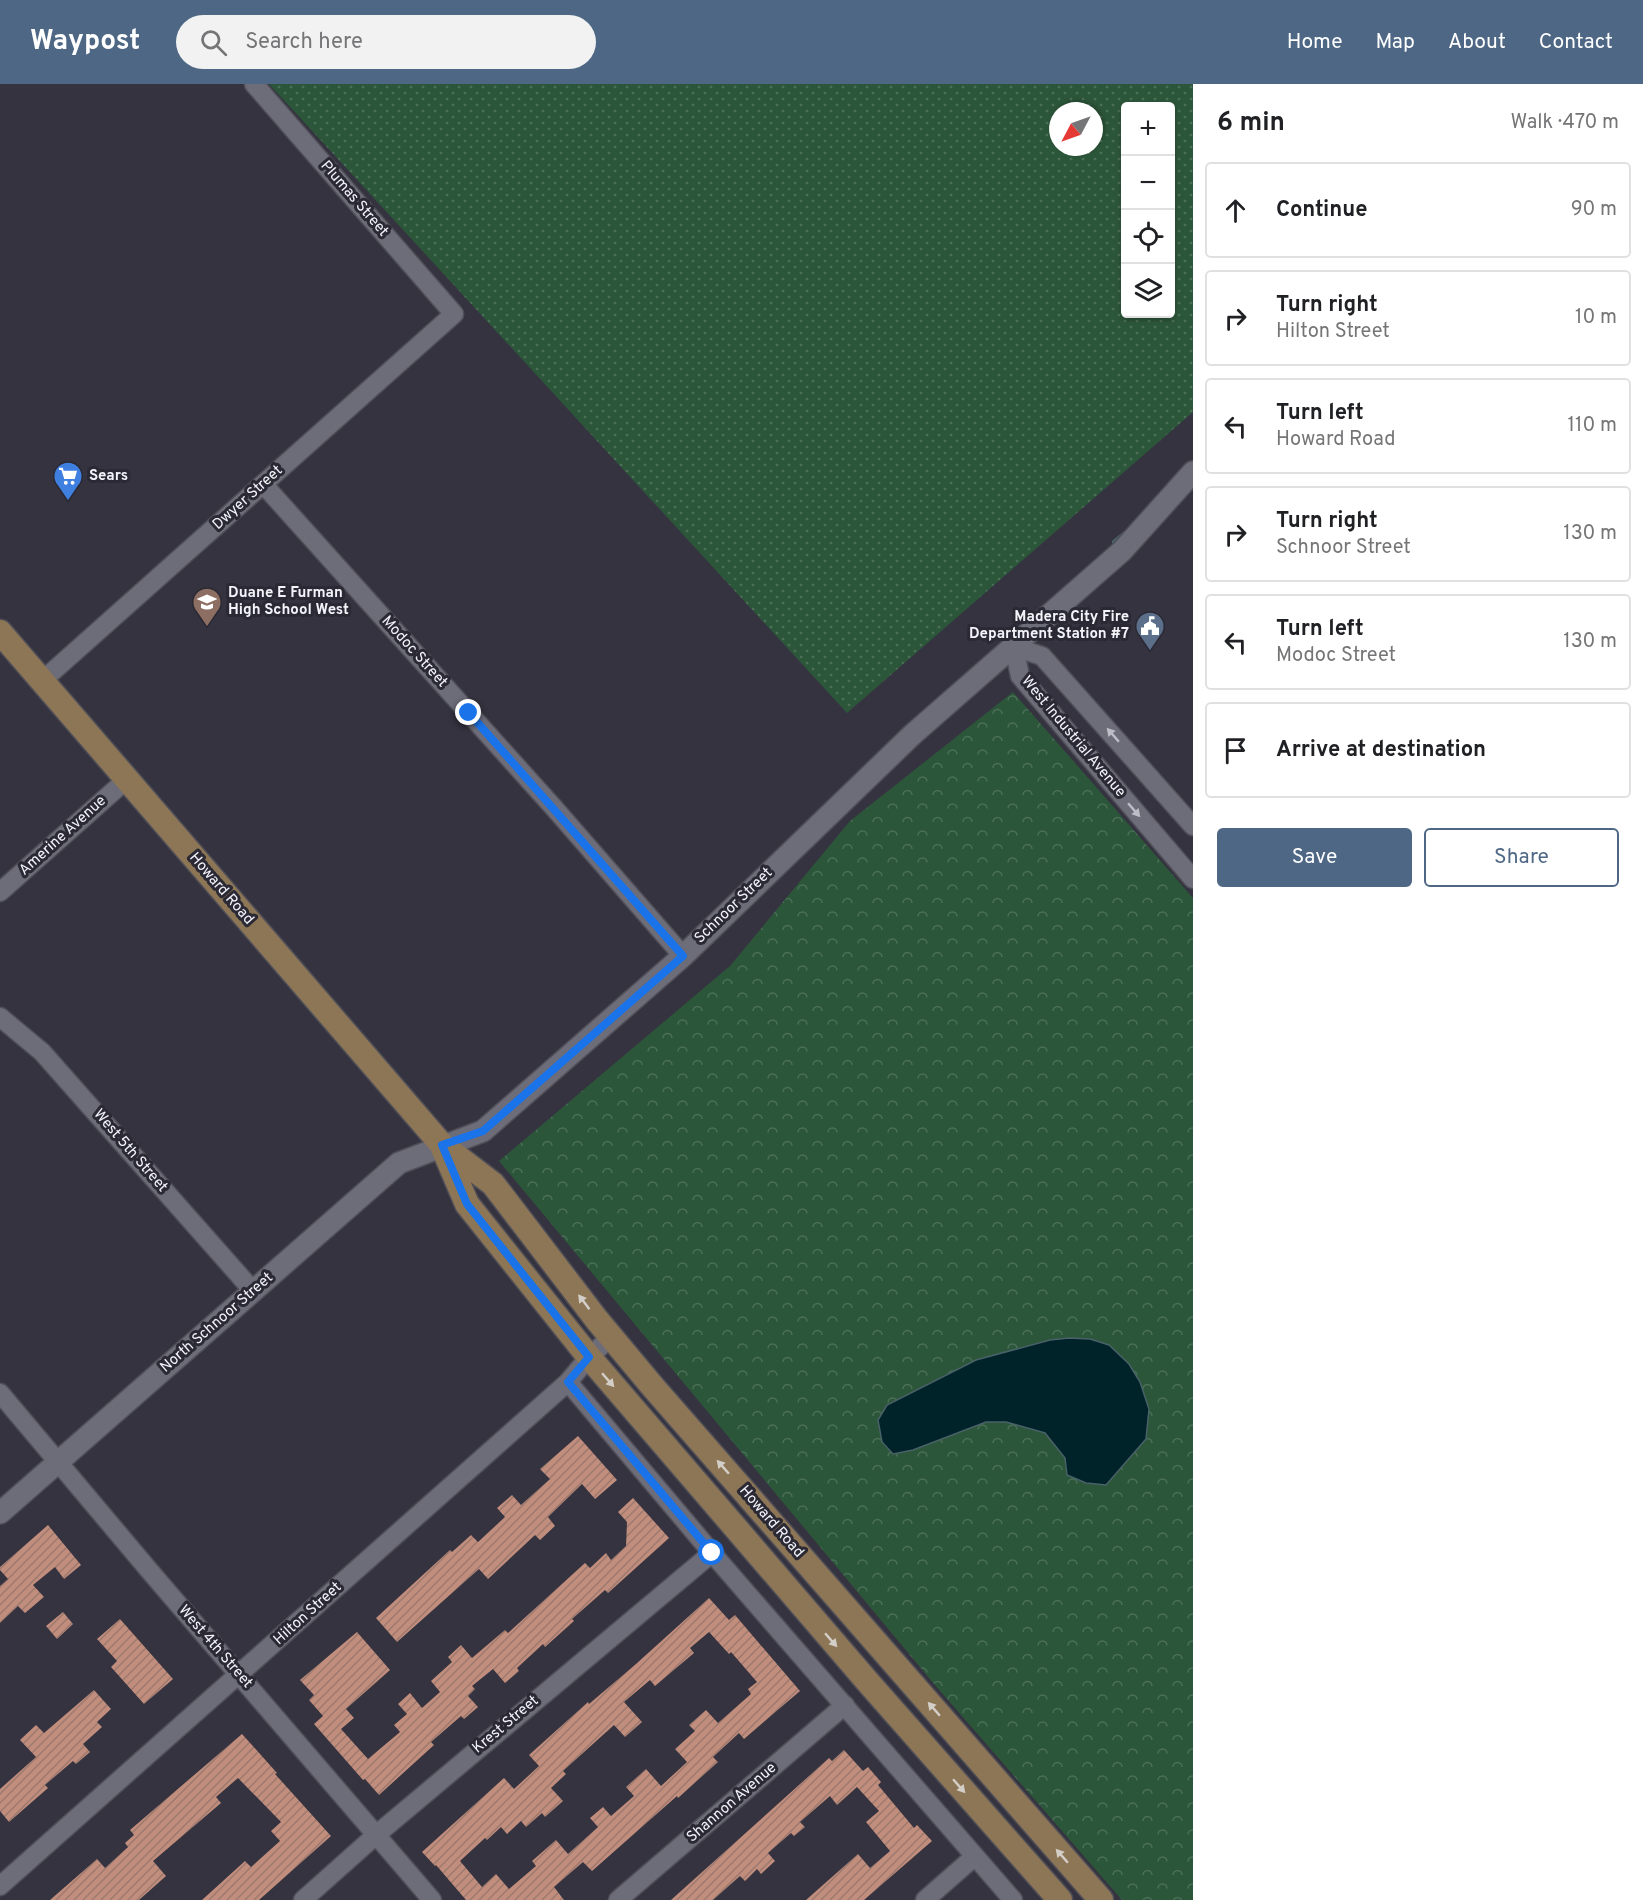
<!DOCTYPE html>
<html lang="en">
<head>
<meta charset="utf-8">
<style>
	:root { --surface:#fff; --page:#f2f2f2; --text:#202124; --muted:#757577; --line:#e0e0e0; --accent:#4d6785 }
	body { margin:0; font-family:Overpass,sans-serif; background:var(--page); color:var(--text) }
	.controls { position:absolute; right:18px; top:18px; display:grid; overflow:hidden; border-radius:6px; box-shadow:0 2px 4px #0004 }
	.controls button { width:54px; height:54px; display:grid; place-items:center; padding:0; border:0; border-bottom:2px solid var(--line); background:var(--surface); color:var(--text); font:30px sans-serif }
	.compass { position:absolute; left:1049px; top:18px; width:54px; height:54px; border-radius:50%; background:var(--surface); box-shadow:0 2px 4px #0004; rotate:229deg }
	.stop { position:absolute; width:18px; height:18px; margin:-14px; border:4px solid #1a73e8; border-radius:50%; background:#fff }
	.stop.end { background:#1a73e8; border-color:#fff; box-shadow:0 2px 6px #0008 }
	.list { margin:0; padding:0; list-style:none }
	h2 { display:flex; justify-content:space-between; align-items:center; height:78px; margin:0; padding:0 24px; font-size:26px }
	h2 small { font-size:20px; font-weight:400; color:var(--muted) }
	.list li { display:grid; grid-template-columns:39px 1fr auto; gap:18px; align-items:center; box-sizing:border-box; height:96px; margin:0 12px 12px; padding:0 12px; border:2px solid var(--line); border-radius:6px }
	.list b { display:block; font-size:22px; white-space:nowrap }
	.list p { margin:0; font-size:20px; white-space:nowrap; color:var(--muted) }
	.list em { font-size:20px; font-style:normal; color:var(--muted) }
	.actions { display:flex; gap:12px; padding:18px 24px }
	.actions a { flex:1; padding:14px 0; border:2px solid var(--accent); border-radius:6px; text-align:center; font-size:21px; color:var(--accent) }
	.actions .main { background:var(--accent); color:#fff }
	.icon { flex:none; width:33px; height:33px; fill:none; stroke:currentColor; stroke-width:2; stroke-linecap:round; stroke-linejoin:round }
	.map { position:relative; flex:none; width:1193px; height:1816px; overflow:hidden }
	header { display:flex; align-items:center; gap:36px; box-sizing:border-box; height:84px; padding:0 30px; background:var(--accent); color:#fff }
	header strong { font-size:28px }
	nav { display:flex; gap:33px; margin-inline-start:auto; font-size:21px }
	.search { width:420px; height:54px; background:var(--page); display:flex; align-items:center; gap:15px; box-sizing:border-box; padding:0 21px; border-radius:33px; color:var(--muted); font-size:22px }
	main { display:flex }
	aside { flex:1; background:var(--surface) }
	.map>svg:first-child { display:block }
</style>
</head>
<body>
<header>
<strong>Waypost</strong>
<div class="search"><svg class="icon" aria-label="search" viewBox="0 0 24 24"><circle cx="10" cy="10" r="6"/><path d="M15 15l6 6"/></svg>Search here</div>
<nav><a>Home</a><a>Map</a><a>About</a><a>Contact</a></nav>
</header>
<main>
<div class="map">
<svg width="1193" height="1816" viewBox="0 0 1193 1816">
	<defs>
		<pattern id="grass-dots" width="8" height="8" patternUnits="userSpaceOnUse" patternTransform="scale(1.5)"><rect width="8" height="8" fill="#2c563a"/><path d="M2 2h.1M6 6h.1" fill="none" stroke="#4b6f57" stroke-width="1.8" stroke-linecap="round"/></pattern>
		<pattern id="forest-crowns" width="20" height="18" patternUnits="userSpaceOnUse" patternTransform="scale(1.5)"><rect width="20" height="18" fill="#2c563a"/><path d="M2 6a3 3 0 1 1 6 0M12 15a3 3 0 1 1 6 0" fill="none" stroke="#4b6f57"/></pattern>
		<pattern id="building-hatch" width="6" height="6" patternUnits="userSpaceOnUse" patternTransform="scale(1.5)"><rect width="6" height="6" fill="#c18d7d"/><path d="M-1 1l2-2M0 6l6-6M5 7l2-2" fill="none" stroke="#9d796e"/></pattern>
	</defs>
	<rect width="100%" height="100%" fill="#34333f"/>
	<!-- grass -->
	<path fill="url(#grass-dots)" fill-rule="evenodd" d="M 269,0 L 1193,0 L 1193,328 L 847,629 ZM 1126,22 L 1170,22 L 1170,230 L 1126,230 ZM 1058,27 L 1094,27 L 1094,63 L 1058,63 Z"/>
	<!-- forest -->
	<path fill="url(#forest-crowns)" d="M 1013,608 L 1193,814 L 1193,1816 L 1122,1816 L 934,1600 L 499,1077 L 730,882 L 850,737 Z"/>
	<!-- water -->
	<path fill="#002229" stroke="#496168" stroke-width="1.5" d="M 1069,1254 L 1090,1255 L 1109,1261 L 1129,1280 L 1140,1298 L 1149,1325 L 1146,1355 L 1106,1401 L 1086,1399 L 1067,1391 L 1065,1374 L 1045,1349 L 1006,1338 L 986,1338 L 913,1366 L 893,1370 L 882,1358 L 878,1336 L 887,1321 L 976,1276 L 1050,1256 Z"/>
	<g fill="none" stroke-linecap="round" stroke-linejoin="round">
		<!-- stream -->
		<path stroke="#496168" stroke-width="4.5" d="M 1114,458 L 1124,450"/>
	</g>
	<!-- building -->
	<path fill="url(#building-hatch)" fill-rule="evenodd" d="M 578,1352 L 617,1396 L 595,1415 L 582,1400 L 548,1433 L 555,1442 L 540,1456 L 535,1451 L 488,1495 L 479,1485 L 397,1558 L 376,1534 L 450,1466 L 452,1468 L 471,1451 L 478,1458 L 505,1433 L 497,1424 L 512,1411 L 521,1421 L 550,1395 L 540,1385 Z
		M 633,1414 L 669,1454 L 608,1509 L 605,1506 L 572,1535 L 574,1537 L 545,1563 L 543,1560 L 517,1584 L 519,1587 L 505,1599 L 493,1585 L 472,1602 L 475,1605 L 468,1612 L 478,1623 L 464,1635 L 461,1632 L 431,1658 L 434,1661 L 379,1711 L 365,1695 L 363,1696 L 314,1640 L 323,1632 L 309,1616 L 314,1611 L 300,1596 L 357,1548 L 390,1586 L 346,1625 L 354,1634 L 341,1645 L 368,1675 L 400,1648 L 394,1641 L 407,1630 L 398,1620 L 410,1609 L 422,1624 L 440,1608 L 431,1597 L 452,1578 L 448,1573 L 461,1561 L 472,1574 L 505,1546 L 508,1549 L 585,1479 L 590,1484 L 606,1469 L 611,1476 L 626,1462 L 627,1438 L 618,1428 Z
		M 48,1441 L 81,1481 L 64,1495 L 55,1483 L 33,1501 L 44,1513 L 25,1529 L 18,1522 L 0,1539 L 0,1502 L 8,1495 L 0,1486 L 0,1483 Z
		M 709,1514 L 729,1536 L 735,1531 L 800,1607 L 744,1655 L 739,1649 L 713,1673 L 718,1678 L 678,1714 L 677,1712 L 592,1787 L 583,1778 L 554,1803 L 564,1816 L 466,1816 L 436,1781 L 435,1782 L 422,1768 L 504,1694 L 514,1705 L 539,1682 L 529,1671 L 588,1618 L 589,1620 L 636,1580 ZM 709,1548 L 729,1570 L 731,1568 L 757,1598 L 748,1605 L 751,1610 L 718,1639 L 706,1626 L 689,1641 L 695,1647 L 675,1665 L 687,1678 L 661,1702 L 646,1685 L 626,1703 L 634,1712 L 611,1732 L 603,1723 L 590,1734 L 598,1743 L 568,1770 L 556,1756 L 532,1777 L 536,1782 L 509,1805 L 496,1790 L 482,1803 L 460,1777 L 485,1754 L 487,1756 L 501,1743 L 507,1750 L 521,1737 L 526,1743 L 542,1729 L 545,1733 L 563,1717 L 551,1704 L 566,1690 L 563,1687 L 614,1641 L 625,1653 L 642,1638 L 624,1618 L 650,1596 L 655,1602 L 694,1569 L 690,1564 Z
		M 63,1528 L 73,1540 L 57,1555 L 46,1542 Z
		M 120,1535 L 173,1595 L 144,1620 L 111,1583 L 117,1577 L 97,1555 Z
		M 94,1606 L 111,1625 L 97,1638 L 102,1643 L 83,1660 L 90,1668 L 76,1680 L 73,1677 L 45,1701 L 48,1704 L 9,1738 L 0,1727 L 0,1705 L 36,1673 L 20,1656 L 36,1641 L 44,1649 Z
		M 242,1650 L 277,1689 L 275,1690 L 331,1752 L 259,1816 L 202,1816 L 245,1777 L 251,1783 L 280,1757 L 271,1747 L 281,1738 L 238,1694 L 216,1713 L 221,1719 L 153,1777 L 166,1792 L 139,1816 L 50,1816 L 97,1775 L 105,1784 L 128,1763 L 125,1759 L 134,1751 L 130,1746 Z
		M 844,1666 L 863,1687 L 868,1683 L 881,1698 L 878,1701 L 914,1744 L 917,1741 L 932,1757 L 864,1816 L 806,1816 L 858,1770 L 870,1784 L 890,1767 L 866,1738 L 879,1727 L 857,1703 L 837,1721 L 830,1712 L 800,1738 L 805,1743 L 794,1752 L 791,1749 L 768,1769 L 775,1777 L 761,1790 L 757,1785 L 745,1797 L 740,1792 L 713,1816 L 671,1816 L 829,1674 L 832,1677 Z"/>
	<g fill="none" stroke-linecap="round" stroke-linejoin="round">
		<!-- minor casing -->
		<g stroke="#504f58" stroke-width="21">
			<path id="minor" d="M 263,400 L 555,725 L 683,872
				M 42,597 L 454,230 L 254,0
				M 1193,742 L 1042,572 L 1014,563 L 1020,592 L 1193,795
				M 0,808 L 126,696
				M 0,933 L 42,968 L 254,1208
				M 568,1298 L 712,1469 L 1013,1816
				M 0,1309 L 148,1485 L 432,1816
				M 0,1802 L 568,1298 L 589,1273 L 611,1253
				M 303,1816 L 376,1751 L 712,1469
				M 618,1816 L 845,1621
				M 925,1816 L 974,1773"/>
		</g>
		<!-- tertiary casing -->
		<g stroke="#504f58" stroke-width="24">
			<path id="tertiary" d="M 0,1429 L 399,1079 L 483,1047 L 683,872 L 912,651 L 1122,467 L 1193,388"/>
		</g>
		<!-- secondary casing -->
		<g stroke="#504f58" stroke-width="27">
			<path id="secondary" d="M 0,548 L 442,1061 L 493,1100 L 597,1236 L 653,1303 L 1101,1816
				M 443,1064 L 467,1120 L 589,1273 L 867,1597 L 1060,1816"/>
		</g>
		<!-- minor -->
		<use href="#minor" stroke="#6d6d7a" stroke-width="18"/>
		<!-- tertiary -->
		<use href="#tertiary" stroke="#6d6d7a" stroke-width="21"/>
		<!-- secondary -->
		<use href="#secondary" stroke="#8d7655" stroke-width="24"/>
	</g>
	<!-- one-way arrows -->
	<defs><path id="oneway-solid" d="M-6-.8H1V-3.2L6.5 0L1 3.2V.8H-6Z" transform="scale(1.5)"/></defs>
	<g fill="#bdbdc7">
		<use href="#oneway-solid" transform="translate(1113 651) rotate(-131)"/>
		<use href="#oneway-solid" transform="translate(1134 726) rotate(49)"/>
	</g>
	<g fill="#d4cec8">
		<use href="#oneway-solid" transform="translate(584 1218) rotate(-127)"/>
		<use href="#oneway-solid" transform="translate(608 1296) rotate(49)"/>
		<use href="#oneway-solid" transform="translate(723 1383) rotate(-131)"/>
		<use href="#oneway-solid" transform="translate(831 1556) rotate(49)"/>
		<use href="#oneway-solid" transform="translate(934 1625) rotate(-131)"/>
		<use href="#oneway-solid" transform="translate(959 1702) rotate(49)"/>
		<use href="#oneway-solid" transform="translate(1062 1772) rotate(-131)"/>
	</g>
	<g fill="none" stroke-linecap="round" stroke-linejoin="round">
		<!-- route -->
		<path stroke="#1a73e8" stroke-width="8" d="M 469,629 L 683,872 L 483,1047 L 442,1061 L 467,1120 L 589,1273 L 568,1298 L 712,1469"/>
	</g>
	<!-- icons -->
	<defs>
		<g id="supermarket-pin" transform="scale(1.5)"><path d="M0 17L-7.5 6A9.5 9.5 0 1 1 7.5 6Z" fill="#3f7fe0" stroke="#2a2934"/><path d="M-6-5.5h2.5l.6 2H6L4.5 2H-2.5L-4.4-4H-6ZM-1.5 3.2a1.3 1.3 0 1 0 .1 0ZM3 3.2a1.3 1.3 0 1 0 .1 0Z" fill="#fff"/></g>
		<g id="school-pin" transform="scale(1.5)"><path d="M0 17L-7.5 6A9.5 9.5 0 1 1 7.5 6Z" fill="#8d6e63" stroke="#2a2934"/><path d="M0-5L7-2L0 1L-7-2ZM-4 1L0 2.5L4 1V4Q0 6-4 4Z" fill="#fff"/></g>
		<g id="civic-pin" transform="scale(1.5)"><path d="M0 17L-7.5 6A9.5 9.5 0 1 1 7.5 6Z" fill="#5c6f8a" stroke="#2a2934"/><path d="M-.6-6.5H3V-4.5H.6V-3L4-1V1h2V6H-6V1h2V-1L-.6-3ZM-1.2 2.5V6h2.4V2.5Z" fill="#fff"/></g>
	</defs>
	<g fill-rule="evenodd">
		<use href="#supermarket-pin" x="68" y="392"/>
		<use href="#school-pin" x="207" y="518"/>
		<use href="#civic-pin" x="1150" y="542"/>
	</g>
	<g text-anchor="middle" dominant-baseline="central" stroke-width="6" stroke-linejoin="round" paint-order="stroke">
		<!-- street labels -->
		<g font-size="15" fill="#f3f3fa" stroke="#2a2934">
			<text transform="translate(354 115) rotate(49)">Plumas Street</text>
			<text transform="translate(248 414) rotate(-42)">Dwyer Street</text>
			<text transform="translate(414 568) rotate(48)">Modoc Street</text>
			<text transform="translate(1073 653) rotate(50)">West Industrial Avenue</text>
			<text transform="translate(63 752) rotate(-42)">Amerine Avenue</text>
			<text transform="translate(221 805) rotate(49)">Howard Road</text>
			<text transform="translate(734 822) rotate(-44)">Schnoor Street</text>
			<text transform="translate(130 1067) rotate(49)">West 5th Street</text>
			<text transform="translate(217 1239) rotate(-41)">North Schnoor Street</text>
			<text transform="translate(771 1438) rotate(49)">Howard Road</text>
			<text transform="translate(308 1530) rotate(-42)">Hilton Street</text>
			<text transform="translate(215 1563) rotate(49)">West 4th Street</text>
			<text transform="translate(506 1641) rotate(-40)">Krest Street</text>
			<text transform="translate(732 1719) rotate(-41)">Shannon Avenue</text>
		</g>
		<!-- poi labels -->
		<g font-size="15" font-weight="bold" fill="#f3f3fa" stroke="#2a2934" text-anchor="start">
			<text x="89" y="392">Sears</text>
			<text x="228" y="509">Duane E Furman<tspan x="228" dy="17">High School West</tspan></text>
			<text x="1129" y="533" text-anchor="end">Madera City Fire<tspan x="1129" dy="17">Department Station #7</tspan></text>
		</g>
	</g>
</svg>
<div class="controls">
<button>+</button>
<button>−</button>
<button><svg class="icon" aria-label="locate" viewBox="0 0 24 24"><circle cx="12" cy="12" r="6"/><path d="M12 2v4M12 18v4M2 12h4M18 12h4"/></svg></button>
<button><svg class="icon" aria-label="layers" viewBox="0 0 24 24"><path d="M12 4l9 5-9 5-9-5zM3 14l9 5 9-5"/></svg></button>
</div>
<svg class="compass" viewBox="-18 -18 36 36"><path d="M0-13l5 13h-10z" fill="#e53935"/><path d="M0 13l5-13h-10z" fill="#757577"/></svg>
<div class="stop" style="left:712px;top:1469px"></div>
<div class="stop end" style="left:469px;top:629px"></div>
</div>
<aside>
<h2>6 min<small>Walk · 470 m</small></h2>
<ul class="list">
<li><svg class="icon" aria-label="ahead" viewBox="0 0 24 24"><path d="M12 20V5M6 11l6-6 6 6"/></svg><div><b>Continue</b></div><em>90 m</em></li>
<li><svg class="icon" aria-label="right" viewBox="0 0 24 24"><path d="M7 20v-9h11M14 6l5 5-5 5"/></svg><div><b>Turn right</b><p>Hilton Street</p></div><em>10 m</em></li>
<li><svg class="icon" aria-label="left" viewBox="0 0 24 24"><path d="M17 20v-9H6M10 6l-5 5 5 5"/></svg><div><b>Turn left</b><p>Howard Road</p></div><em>110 m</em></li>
<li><svg class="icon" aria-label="right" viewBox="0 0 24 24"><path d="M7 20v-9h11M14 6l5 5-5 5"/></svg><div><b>Turn right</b><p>Schnoor Street</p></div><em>130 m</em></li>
<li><svg class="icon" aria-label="left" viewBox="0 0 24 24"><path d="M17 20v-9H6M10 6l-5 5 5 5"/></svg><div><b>Turn left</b><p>Modoc Street</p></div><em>130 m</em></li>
<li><svg class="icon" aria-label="arrive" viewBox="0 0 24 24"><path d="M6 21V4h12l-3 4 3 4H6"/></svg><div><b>Arrive at destination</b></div></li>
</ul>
<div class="actions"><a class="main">Save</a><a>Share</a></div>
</aside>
</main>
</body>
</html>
